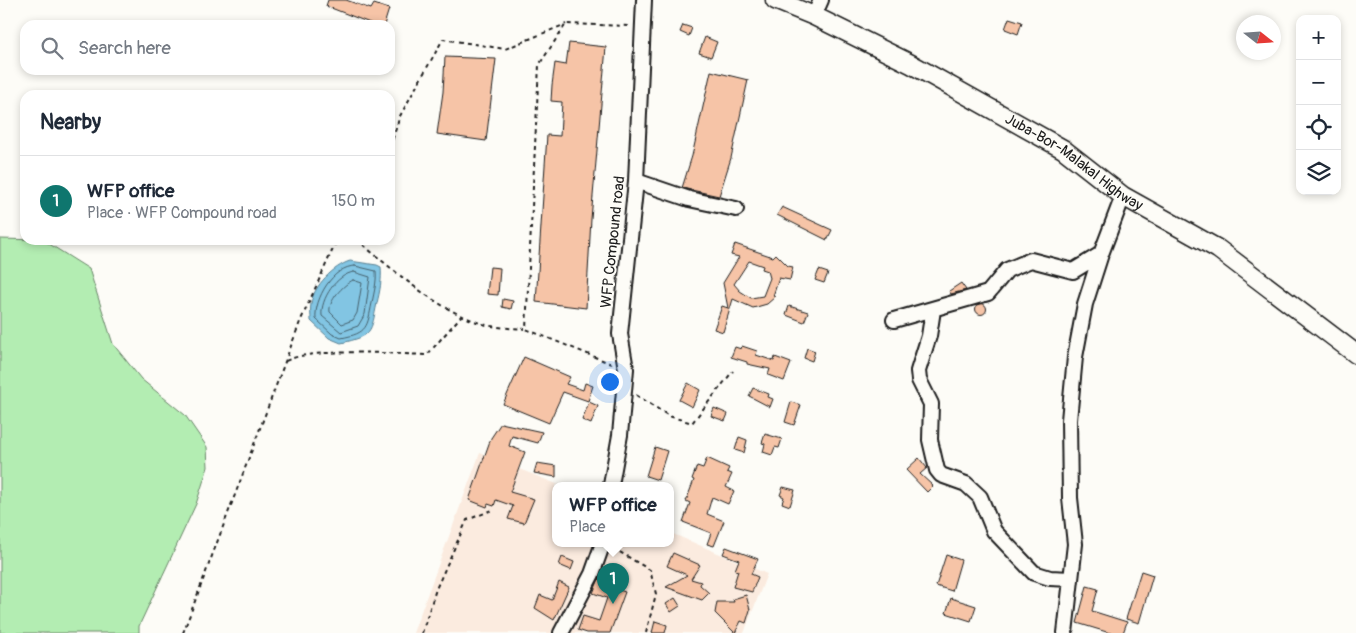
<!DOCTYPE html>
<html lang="en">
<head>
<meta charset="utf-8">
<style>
	:root { --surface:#fff; --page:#f6f6f7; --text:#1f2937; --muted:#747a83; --line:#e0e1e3; --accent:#0f766e }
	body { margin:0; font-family:Pangolin,sans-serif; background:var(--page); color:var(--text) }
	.controls { position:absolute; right:15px; top:15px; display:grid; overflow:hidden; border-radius:10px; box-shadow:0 2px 8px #0003 }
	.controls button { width:45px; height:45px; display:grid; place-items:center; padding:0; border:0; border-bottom:1px solid var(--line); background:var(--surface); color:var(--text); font:25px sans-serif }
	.compass { position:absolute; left:1236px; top:15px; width:45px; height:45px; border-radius:50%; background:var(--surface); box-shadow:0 2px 8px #0003; rotate:107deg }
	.you { position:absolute; left:609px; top:381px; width:18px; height:18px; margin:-12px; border:4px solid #fff; border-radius:50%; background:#1a73e8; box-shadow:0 0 0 8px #1a73e833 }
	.badge { display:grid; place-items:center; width:32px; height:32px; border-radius:50%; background:var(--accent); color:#fff; font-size:16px; font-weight:700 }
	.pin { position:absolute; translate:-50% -41px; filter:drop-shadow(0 1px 2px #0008) }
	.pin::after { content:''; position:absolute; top:26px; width:18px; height:15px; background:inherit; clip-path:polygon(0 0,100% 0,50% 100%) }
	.popup { position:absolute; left:552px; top:482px; width:122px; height:65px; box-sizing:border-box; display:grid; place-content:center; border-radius:10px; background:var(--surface); filter:drop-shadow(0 1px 4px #0005); font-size:16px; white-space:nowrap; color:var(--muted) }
	.popup b { font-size:19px; color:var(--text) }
	.popup::after { content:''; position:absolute; left:50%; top:100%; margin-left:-10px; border:10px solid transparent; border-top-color:var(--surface) }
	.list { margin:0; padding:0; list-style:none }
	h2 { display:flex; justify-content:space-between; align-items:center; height:65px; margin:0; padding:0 20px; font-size:21px }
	h2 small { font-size:16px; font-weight:400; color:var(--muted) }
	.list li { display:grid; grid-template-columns:32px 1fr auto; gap:15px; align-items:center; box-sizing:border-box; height:90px; padding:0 20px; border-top:1px solid var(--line) }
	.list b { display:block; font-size:19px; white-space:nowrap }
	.list p { margin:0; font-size:16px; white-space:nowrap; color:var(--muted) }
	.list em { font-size:16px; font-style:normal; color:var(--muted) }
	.icon { flex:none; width:28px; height:28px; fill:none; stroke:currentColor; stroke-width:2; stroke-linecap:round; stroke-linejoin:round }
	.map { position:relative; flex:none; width:1356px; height:633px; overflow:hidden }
	.search { position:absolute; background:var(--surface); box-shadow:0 2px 8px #0003; left:20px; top:20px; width:375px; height:55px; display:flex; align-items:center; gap:12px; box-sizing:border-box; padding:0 18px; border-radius:15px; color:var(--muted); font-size:19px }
	.panel { position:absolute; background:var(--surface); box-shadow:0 2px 8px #0003; left:20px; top:90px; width:375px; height:155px; border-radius:15px }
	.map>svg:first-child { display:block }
</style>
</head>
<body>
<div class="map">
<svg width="1356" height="633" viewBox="0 0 1356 633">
	<rect width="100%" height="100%" fill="#fdfcf7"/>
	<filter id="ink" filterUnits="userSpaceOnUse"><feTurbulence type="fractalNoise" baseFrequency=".02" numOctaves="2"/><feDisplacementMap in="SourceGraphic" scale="10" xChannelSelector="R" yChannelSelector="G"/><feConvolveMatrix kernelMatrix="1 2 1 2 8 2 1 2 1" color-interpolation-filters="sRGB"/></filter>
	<g filter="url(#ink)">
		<!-- built -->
		<path fill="#fbebdf" d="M 480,453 L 559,485 L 556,485 L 556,543 L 670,543 L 671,533 L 767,574 L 744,633 L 413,633 Z"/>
		<!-- green -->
		<path fill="#b3edb2" stroke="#688467" d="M 0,239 L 43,240 L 89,269 L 113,344 L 141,379 L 185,415 L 207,447 L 208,467 L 196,504 L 139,626 L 139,633 L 0,633 Z"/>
		<!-- water -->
		<path fill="#82c5e3" stroke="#598193" d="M 350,261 L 377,265 L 381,267 C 382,280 380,291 377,303 C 371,332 373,336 341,343 L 329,338 L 311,321 C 311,315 310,309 311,304 C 313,286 334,266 350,261 Z"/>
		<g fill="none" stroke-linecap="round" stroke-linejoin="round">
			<!-- shore -->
			<path stroke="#45606c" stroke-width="1" d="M 355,266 L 376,271 C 377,282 374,292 372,303 C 367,327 368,333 341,338 L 332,334 L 316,319 C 314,299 333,266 355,266 Z
				M 354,272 L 370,277 L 365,314 L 358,326 L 341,332 L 322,316 C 320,299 337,274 354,272 Z
				M 353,280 L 362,283 L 357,313 L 353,320 L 342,324 L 330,312 C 328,301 343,285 353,280 Z"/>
		</g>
		<!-- building -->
		<path fill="#f6c4a7" stroke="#1c1c1c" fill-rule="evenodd" d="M 328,0 L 346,0 L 371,9 L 374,4 L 389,9 L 384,25 L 375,25 L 326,6 Z
			M 1009,18 L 1022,22 L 1018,34 L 1005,29 Z
			M 683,25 L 692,28 L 689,36 L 680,32 Z
			M 705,37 L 717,42 L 711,57 L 699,53 Z
			M 569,43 L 606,47 L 591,219 L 586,308 L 536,302 L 547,135 L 560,136 L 562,102 L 551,101 L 552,85 L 555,63 L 566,65 Z
			M 445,57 L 496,59 L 486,141 L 437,134 L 443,92 Z
			M 711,71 L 748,80 L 731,158 L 719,196 L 682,188 L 692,156 Z
			M 782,207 L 832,230 L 827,240 L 777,215 Z
			M 735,244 L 773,257 L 776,254 L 788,266 L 793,267 L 790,280 L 779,278 L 773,296 L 775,297 L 767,304 L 753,308 L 733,299 L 723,332 L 714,329 L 722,306 L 728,308 L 723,283 L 739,257 L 731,255 ZM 749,261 L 763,266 L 762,269 L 768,271 L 770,278 L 763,296 L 751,298 L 740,291 L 734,284 Z
			M 490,267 L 500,268 L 498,295 L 487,294 Z
			M 819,270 L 828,273 L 824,283 L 815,280 Z
			M 961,283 L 966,290 L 951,294 L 949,291 Z
			M 503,299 L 513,301 L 511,309 L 502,307 Z
			M975.5 309a5.5 5.5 0 1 1 11 0a5.5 5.5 0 1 1-11 0Z
			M 789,306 L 808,312 L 804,322 L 786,315 Z
			M 742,346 L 757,351 L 756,355 L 774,361 L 775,357 L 791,363 L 784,381 L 768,375 L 770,369 L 747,364 L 747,362 L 731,357 L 735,347 L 741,349 Z
			M 807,348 L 815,351 L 812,361 L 804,358 Z
			M 524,357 L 570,377 L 566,384 L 583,390 L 585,383 L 593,386 L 588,401 L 563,392 L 549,423 L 503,404 Z
			M 688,383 L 700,390 L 692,407 L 679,400 Z
			M 753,388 L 769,394 L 768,397 L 773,399 L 770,407 L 749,396 Z
			M 589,402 L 598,406 L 591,424 L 582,420 Z
			M 791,402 L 801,405 L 794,425 L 785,422 Z
			M 714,408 L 728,414 L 725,421 L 711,416 Z
			M 501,423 L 542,432 L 538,443 L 512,436 L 509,446 L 525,452 L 510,492 L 534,499 L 524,523 L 508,519 L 513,506 L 496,500 L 494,506 L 488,504 L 487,507 L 469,500 L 491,438 Z
			M 765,434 L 782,439 L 779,448 L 775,447 L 772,455 L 763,452 L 765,444 L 762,443 Z
			M 739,437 L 747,440 L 744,453 L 735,450 Z
			M 655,447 L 667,451 L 658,480 L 646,476 Z
			M 707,458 L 729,468 L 727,472 L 732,474 L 726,487 L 734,491 L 728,504 L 712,497 L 707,514 L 724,521 L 714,546 L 707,544 L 711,533 L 683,522 L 690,503 L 686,501 L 694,480 L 692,479 L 697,466 L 703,468 Z
			M 919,458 L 927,468 L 920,474 L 933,486 L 927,492 L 906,470 Z
			M 537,463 L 556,466 L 556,477 L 534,473 Z
			M 783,487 L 795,490 L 790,506 L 782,503 L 784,497 L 780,495 Z
			M 726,547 L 758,559 L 751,574 L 758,577 L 752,592 L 733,587 L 738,571 L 735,570 L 739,560 L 723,554 Z
			M 673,553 L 700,565 L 691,579 L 701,582 L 700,585 L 709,593 L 702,600 L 666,587 L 687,575 L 667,566 Z
			M 946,555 L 961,560 L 952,591 L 936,586 Z
			M 562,557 L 574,562 L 571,570 L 559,565 Z
			M 1141,571 L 1153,575 L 1139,623 L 1126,619 Z
			M 599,579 L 609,583 L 608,586 L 625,592 L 610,633 L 587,633 L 578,630 L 583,616 L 599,621 L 607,598 L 593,593 Z
			M 559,582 L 569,587 L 554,620 L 535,608 L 540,595 L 552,600 Z
			M 1087,586 L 1098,589 L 1092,611 L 1127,622 L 1123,633 L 1110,633 L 1077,623 Z
			M 746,595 L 750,610 L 746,623 L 741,621 L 735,633 L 715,613 L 717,602 L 734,602 L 733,599 Z
			M 675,598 L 680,606 L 671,612 L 666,604 Z
			M 951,598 L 976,606 L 971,621 L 946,613 Z
			M 655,621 L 667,625 L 665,633 L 652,633 Z"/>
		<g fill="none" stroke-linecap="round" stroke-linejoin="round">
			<!-- minor casing -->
			<g stroke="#1c1c1c" stroke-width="18">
				<path id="minor" d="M 814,16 L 821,0
					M 636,181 L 689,199 L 736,209
					M 933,310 L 929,336 L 918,371 L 919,380 L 931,404 L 930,440 L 937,470 L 941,475 L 966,484 L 980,497 L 994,531 L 1034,573 L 1050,578 L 1071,579
					M 894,320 L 988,293 L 1007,270 L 1031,260 L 1073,271 L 1101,254
					M 611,485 L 620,435 L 626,369 L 620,334 L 636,181 L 644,0
					M 561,633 L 592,574 L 603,543
					M 1065,633 L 1075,544 L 1070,498 L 1069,420 L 1075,357 L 1085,304 L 1101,254 L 1123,196"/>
			</g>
			<!-- major casing -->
			<g stroke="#1c1c1c" stroke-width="21">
				<g id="major">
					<path id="s1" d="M 775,0 L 814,16 L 911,64 L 1063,149 L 1123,196 L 1218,249 L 1356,354"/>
				</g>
			</g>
			<!-- path -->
			<path stroke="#1c1c1c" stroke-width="2" stroke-dasharray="4 4" stroke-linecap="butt" d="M 390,147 L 400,116 L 443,39 L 505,49 L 566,24
				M 357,240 C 395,271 433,307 480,323 C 493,328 511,328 525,329
				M 286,361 C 311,347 395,354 427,355 L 462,315
				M 612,364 L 526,329 L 539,65 L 566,24 L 630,26
				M 636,395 L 669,416 L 692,423 L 733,371
				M 613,548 L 650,570 L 656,594 L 646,633
				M 183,633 L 300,322 L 337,240
				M 422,633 L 436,589 L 467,520 L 495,509"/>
			<!-- minor -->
			<use href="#minor" stroke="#fdfcf7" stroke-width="14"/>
			<!-- major -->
			<use href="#major" stroke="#fdfcf7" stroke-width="18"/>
		</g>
	</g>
	<g text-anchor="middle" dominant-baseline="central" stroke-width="4" stroke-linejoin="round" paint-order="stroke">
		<!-- street labels -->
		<g font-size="15" fill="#1c1c1c" stroke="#fdfcf7">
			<text stroke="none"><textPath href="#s1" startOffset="341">Juba-Bor-Malakal Highway</textPath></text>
			<text transform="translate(613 242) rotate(-84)">WFP Compound road</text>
		</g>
	</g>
</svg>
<div class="controls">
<button>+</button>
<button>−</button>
<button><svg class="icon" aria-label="locate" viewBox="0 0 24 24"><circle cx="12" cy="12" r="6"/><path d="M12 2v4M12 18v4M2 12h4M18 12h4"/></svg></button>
<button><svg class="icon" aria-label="layers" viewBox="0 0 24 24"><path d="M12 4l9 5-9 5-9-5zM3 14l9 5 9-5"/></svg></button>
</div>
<svg class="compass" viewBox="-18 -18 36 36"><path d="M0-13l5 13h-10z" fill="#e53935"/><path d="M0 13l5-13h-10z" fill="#747a83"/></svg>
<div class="you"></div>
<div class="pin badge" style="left:613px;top:604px">1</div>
<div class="popup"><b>WFP office</b>Place</div>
<div class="search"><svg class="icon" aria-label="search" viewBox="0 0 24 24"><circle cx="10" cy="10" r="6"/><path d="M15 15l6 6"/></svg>Search here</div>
<section class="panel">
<h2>Nearby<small></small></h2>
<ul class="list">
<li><span class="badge">1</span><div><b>WFP office</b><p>Place · WFP Compound road</p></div><em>150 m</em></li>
</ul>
</section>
</div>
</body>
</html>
